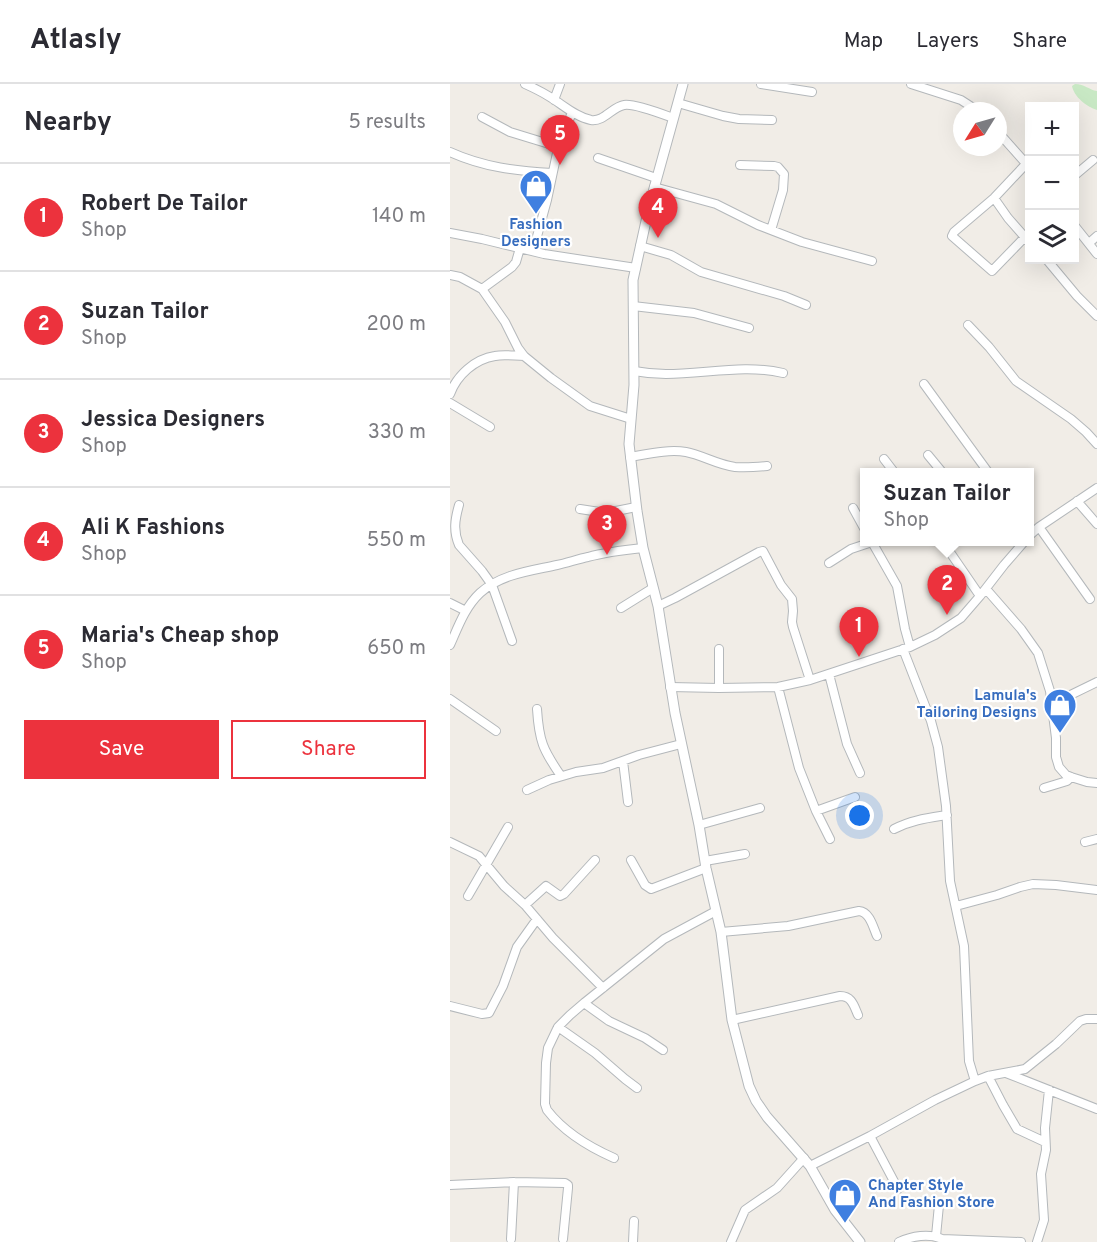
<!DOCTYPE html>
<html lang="en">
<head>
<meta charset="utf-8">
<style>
	:root { --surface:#fff; --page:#f2f2f3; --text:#2b2b33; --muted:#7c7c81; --line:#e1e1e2; --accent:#ec323d }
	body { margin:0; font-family:Overpass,sans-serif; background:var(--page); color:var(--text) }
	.controls { position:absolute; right:18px; top:18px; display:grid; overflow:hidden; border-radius:0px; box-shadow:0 6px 24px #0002 }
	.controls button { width:54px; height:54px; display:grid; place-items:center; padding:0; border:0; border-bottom:2px solid var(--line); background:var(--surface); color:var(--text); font:30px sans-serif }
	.compass { position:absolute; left:503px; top:18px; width:54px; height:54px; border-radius:50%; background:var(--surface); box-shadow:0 6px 24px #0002; rotate:233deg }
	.you { position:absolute; left:410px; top:732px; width:21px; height:21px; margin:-15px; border:4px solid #fff; border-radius:50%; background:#1a73e8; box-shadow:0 0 0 9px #1a73e833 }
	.badge { display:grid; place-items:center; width:39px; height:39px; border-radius:50%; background:var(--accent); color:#fff; font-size:20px; font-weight:700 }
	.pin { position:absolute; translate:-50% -50px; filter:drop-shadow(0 2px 3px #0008) }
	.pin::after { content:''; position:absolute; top:32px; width:21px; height:18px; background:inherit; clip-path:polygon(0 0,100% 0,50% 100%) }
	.popup { position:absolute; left:410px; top:384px; width:174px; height:78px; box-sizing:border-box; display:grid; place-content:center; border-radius:0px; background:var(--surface); filter:drop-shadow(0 2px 4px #0005); font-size:20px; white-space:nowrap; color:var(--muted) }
	.popup b { font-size:22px; color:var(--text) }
	.popup::after { content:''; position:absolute; left:50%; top:100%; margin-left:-12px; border:12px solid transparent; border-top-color:var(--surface) }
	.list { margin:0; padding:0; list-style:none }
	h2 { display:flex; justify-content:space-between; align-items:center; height:78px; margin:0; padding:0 24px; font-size:26px }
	h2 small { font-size:20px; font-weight:400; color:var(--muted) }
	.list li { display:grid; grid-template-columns:39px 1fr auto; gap:18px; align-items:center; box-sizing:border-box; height:108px; padding:0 24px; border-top:2px solid var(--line) }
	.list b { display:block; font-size:22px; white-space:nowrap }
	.list p { margin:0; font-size:20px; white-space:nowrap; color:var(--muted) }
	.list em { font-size:20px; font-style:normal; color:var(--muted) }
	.actions { display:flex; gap:12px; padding:18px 24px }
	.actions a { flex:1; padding:14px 0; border:2px solid var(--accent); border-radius:0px; text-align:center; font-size:21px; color:var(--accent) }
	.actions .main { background:var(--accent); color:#fff }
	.icon { flex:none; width:33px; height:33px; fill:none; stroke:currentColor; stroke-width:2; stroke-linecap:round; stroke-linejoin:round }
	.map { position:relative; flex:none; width:647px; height:1158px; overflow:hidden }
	header { display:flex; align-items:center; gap:36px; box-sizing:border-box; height:84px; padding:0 30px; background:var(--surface); border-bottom:2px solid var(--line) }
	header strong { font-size:28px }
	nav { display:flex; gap:33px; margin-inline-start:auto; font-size:21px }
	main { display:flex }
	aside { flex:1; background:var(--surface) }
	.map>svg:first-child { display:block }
</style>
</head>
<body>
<header>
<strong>Atlasly</strong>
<nav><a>Map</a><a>Layers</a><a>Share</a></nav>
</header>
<main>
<aside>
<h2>Nearby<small>5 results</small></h2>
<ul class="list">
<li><span class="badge">1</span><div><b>Robert De Tailor</b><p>Shop</p></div><em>140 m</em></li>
<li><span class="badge">2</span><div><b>Suzan Tailor</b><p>Shop</p></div><em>200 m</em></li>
<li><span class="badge">3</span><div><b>Jessica Designers</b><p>Shop</p></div><em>330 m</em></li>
<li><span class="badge">4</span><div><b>Ali K Fashions</b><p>Shop</p></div><em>550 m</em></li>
<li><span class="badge">5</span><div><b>Maria's Cheap shop</b><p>Shop</p></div><em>650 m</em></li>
</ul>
<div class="actions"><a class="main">Save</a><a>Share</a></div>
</aside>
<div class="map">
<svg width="647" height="1158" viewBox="0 0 647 1158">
	<rect width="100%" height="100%" fill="#f1ede7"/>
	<!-- green -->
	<path fill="#c8e8c4" d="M 625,0 C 635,0 639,6 647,7 L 647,26 C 637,23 624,13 622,2 Z"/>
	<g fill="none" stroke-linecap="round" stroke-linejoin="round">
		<!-- minor casing -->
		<g stroke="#b4b8bb" stroke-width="10">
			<path id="minor" d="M 75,0 C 84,4 92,8 100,13 C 113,21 126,33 141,36 C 154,38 162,23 174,21 C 184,19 212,30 223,34
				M 311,0 L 362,8
				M 461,0 L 511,16 L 528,27
				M 104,16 L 110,0
				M 228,19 L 273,32 L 289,35 L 322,36
				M 32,33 L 60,48 L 109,63
				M 548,48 L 580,84
				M 0,68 C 33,83 66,87 102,89
				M 148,74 L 206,94
				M 290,81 L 324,82 L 328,83 L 334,90 L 333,106 L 321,146
				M 624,92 L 643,76
				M 204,103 L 266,120 L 308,141 L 352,158 L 422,177
				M 544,114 L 558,134 L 580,159
				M 624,141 L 647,170
				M 0,149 L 32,155 L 94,170 L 186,184
				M 574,154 L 542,187 L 502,152 L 504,148 L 544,114 L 576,80
				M 639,159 L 647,152
				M 190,162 L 221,171 L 251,188 L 334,212 L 356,221
				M 83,167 L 97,116 L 107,69 L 122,28
				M 597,176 L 627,212 L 647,232
				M 0,191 L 10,193 L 32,205 L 55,238 L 68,264 L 74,272 L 101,294 L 140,322 L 181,335
				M 32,205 L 62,183 L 66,178 L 70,164
				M 183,222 L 244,229 L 299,244
				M 518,241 L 539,263 L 566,297 L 621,335 L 636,348 L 647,360
				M 184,287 C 195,289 206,290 216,290 C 255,290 295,280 333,289
				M 474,300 L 538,388
				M 0,310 C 7,291 25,275 45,272 C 54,270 65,272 74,272
				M 0,319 L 40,343
				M 478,371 L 492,388
				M 180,373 C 198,370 218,365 236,368 C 252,371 268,381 285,383 C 296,384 307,383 317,382
				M 434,375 L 444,388
				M 627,417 L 647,440
				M 9,421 C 5,435 3,447 9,461 L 32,487 L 42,501 L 62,557
				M 403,424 L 414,444
				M 130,425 L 156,429 L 186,423
				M 589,443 L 640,515
				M 580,451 L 589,443 L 647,404
				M 422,458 L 447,502 L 455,545 L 460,563
				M 493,458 L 530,512
				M 379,479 L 401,465 L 422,458
				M 536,505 L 571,545 L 588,569 L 600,607 L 606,654 L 606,673 L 609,683 L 616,691 L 621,693 L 637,698 L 647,699
				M 0,519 L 16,527
				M 208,522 L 225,514 L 309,468 L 313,467 L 331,501 L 342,515 L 343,527 L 342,538 L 343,543 L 360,596
				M 171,524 L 203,504
				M 0,561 C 8,543 15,523 30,509 C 51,490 80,487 107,481 C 117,479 128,475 138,473 C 156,468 174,466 193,464
				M 269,565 L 269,604
				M 453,565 L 481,637 L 488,663 L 496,722 L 500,797 L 514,862 L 519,977 L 525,997
				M 379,590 L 397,660 L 410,689
				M 220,603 L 269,604 L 328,603 L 360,596 L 460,563 L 485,551 L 511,534 L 530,512 L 554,481 L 574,458
				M 328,603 L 349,684 L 366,727 L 380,755
				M 0,615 L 46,647
				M 602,620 L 647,598
				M 87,625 C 89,657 93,666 111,692
				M 173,677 L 178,718
				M 594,704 L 617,697 L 621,693
				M 77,706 L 99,696 L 126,688 L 153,684 L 189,671 L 231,660
				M 366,727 L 405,713
				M 249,741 L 310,724
				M 444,745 C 461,736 478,734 497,731
				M 0,758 L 29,772 L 54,802 L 75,821 L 103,854 L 153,904
				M 635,758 L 647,755
				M 181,776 L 195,801 L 201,805 L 256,784
				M 255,777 L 295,770
				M 18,812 L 58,743
				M 75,821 L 96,802 L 110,812 L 114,810 L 145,776
				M 506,822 L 547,811 L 570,803 L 583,800 L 606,801 L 647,806
				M 271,848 L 338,842 L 409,827 C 420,828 423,843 427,852
				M 134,919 L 159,937 L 195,954 L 213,966
				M 0,922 L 32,930 L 39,929 L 53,902 L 67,863 L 87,835
				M 282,936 L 390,912 C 402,912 404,922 408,931
				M 108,943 L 145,969 L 175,995 L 187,1004
				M 556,989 L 647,1025
				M 538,992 L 553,1021 L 567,1045 L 595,1058
				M 420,1052 L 448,1105
				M 164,1074 C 139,1063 114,1048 97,1026 L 95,1020 L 96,979 L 98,964 L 108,943 L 120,931 L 134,919 L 214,855 L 266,827
				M 360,1082 L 420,1052 L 485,1016 L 525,997 L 538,992 L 575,985 L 606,960 L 630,937 L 636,935 L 647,935
				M 0,1101 L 64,1098 L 115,1099 L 118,1101 L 118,1104 L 113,1155
				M 486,1152 L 489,1121
				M 61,1155 L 64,1098
				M 183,1158 L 184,1137
				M 281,1158 L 295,1126 L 327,1104 L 354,1074
				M 449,1158 C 462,1152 479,1149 492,1155 L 571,1158
				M 587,1158 L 594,1136 L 591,1090 L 596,1066 L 595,1044 L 599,1006"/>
		</g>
		<!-- tertiary casing -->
		<g stroke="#b4b8bb" stroke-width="11">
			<path id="tertiary" d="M 233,0 L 200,119 L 183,196 L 184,301 L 179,360 L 187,427 L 193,464 L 208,522 L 225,629 L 249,741 L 256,784 L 271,848 L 282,936 L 299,1002 L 306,1017 L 317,1033 L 360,1082 L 385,1126 L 410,1158"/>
		</g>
		<!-- minor -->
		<use href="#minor" stroke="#fff" stroke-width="8"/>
		<!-- tertiary -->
		<use href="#tertiary" stroke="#fff" stroke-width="9"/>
	</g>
	<!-- icons -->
	<defs>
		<g id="shop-pin" transform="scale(1.725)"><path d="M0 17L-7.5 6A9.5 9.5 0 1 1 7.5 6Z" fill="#3f7fe0" stroke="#fff"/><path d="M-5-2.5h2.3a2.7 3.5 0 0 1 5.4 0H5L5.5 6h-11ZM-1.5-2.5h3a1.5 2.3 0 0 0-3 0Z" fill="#fff"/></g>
	</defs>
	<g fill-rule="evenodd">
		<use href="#shop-pin" x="86" y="102"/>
		<use href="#shop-pin" x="610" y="621"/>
		<use href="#shop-pin" x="395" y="1111"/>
	</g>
	<g text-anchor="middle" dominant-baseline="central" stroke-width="4.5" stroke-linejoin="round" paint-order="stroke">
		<!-- shop labels -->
		<g font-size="15" font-weight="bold" fill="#366cbe" stroke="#fff">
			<text x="86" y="141">Fashion<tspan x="86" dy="17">Designers</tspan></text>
			<text x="587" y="612" text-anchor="end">Lamula's<tspan x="587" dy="17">Tailoring Designs</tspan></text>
			<text x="418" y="1102" text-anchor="start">Chapter Style<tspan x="418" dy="17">And Fashion Store</tspan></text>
		</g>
	</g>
</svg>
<div class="controls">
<button>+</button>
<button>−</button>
<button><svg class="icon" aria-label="layers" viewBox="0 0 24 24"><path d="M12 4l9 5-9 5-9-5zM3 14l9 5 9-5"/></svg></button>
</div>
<svg class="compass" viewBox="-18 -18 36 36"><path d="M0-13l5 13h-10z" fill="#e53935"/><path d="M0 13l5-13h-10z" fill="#7c7c81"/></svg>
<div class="you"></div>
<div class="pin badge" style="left:409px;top:573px">1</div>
<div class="pin badge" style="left:497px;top:531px">2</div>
<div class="popup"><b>Suzan Tailor</b>Shop</div>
<div class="pin badge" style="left:157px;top:471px">3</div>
<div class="pin badge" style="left:208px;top:154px">4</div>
<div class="pin badge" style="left:110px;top:81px">5</div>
</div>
</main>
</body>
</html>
